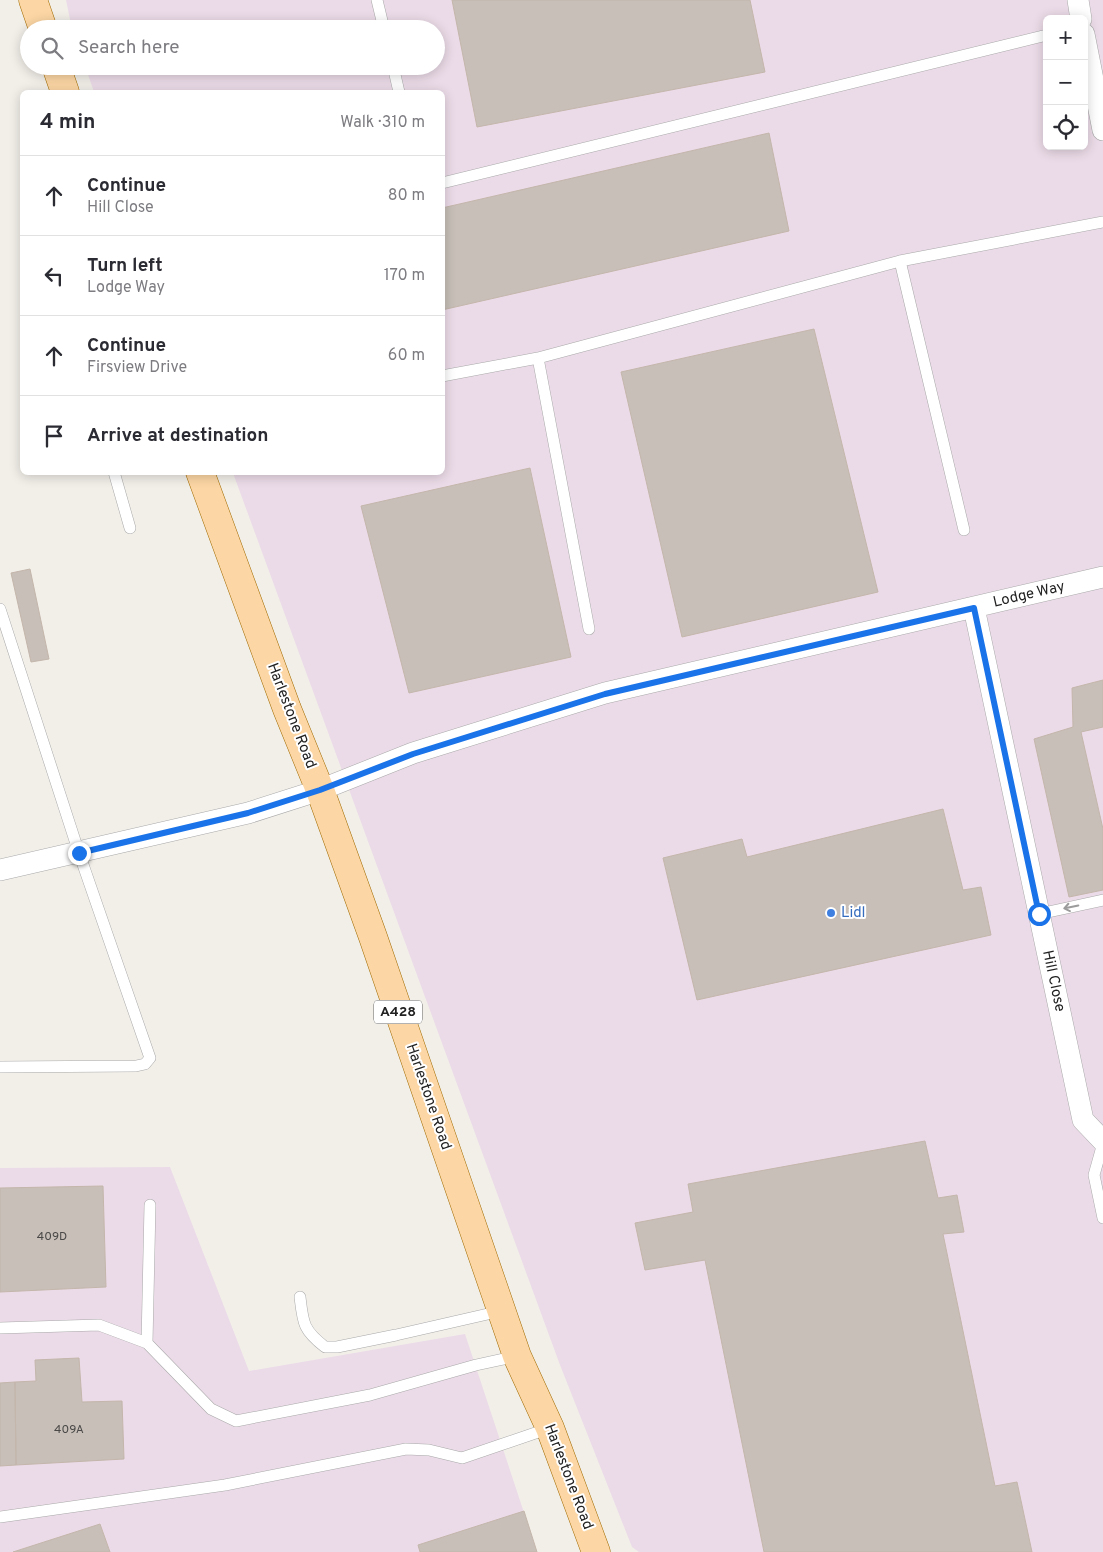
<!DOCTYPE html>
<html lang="en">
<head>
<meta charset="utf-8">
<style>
	:root { --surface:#fff; --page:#f2f2f3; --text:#2b2b33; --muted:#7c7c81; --line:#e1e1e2 }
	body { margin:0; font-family:Overpass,sans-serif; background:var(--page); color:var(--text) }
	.controls { position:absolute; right:15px; top:15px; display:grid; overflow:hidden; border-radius:8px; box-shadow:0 2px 12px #0003 }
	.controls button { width:45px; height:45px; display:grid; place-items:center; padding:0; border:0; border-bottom:1px solid var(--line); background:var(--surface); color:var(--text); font:25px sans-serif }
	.stop { position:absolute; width:15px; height:15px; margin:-11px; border:4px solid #1a73e8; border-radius:50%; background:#fff }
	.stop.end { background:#1a73e8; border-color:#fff; box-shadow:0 1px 5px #0008 }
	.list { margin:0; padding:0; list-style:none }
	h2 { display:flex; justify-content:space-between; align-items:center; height:65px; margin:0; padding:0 20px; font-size:21px }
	h2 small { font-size:16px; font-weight:400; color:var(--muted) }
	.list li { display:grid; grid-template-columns:32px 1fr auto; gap:15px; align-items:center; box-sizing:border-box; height:80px; padding:0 20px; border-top:1px solid var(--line) }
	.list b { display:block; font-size:19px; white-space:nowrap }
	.list p { margin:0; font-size:16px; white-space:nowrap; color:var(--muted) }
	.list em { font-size:16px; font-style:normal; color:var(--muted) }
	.icon { flex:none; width:28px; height:28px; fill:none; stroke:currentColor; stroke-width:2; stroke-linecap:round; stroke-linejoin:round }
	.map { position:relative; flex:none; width:1103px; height:1552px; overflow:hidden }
	.search { position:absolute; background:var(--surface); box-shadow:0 2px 12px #0003; left:20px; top:20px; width:425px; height:55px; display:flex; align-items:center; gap:12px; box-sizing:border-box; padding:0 18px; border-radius:28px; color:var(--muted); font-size:19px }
	.panel { position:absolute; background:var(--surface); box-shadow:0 2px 12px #0003; left:20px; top:90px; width:425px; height:385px; border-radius:8px }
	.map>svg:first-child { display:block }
</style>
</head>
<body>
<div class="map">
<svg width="1103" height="1552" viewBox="0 0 1103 1552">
	<rect width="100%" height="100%" fill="#f2efe9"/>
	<!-- industrial -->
	<path fill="#ebdbe8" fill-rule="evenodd" d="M 66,0 L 1103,0 L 1103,1552 L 639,1552 L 632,1547 L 560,1365 L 233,473 L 442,472 L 442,92 L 94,92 L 85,66 L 436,66 L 436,29 L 72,29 ZM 1047,19 L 1084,19 L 1084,146 L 1047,146 Z
		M 170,1167 L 249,1371 L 465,1334 L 537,1552 L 0,1552 L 0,1168 Z"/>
	<!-- building -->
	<path fill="#c7bfb8" stroke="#c4b6ab" d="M 452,0 L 750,0 L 765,72 L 477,127 Z
		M 769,133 L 789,231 L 442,310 L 442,208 Z
		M 814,329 L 878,592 L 682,637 L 621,372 Z
		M 530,468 L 571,657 L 409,693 L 361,506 Z
		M 30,569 L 49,659 L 31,662 L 11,573 Z
		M 1103,680 L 1103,727 L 1081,732 L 1103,829 L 1103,890 L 1069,897 L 1034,739 L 1073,727 L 1072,688 Z
		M 943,809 L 963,890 L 981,887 L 991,935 L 697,1000 L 663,858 L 742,839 L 747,857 Z
		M 925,1141 L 938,1198 L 957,1195 L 964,1232 L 943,1234 L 995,1486 L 1017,1482 L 1032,1552 L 764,1552 L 705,1260 L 645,1270 L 635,1223 L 693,1212 L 688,1184 Z
		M 103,1186 L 106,1287 L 0,1292 L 0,1188 Z
		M 79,1358 L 82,1402 L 122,1401 L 124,1459 L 16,1465 L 15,1382 L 36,1381 L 35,1360 Z
		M 15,1382 L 16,1465 L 0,1466 L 0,1383 Z
		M 524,1511 L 537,1552 L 420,1552 L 418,1545 Z
		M 100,1524 L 110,1552 L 13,1552 Z"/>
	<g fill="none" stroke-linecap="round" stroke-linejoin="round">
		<!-- lane casing -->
		<g stroke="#a9a9a9" stroke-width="12">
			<path id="lane" d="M 377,0 L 384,29
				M 393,66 L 399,92
				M 442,183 L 1047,35
				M 900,261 L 964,530
				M 442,376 L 538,358
				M 114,472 L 130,528
				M 0,609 L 79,853 L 150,1058 L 145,1064 L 136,1066 L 0,1067
				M 589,629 L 538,358 L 900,261 L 1103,222
				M 1039,914 L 1103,900
				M 1103,1143 L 1094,1175 L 1103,1218
				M 300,1297 C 303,1323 303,1330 325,1347 L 337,1347 L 396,1335 L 501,1311
				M 0,1328 L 99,1325 L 147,1343 L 211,1409 L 236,1421 L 370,1395 L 476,1365 L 517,1356
				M 147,1343 L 150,1205
				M 0,1517 L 225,1485 L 406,1449 L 429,1450 L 462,1458 L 550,1428"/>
		</g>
		<!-- street casing -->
		<g stroke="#a9a9a9" stroke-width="22">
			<path id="street" d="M 1078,0 L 1081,19
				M 1084,34 L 1103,130
				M 974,608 L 1083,1120 L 1103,1141
				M 0,870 L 248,813 L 320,790 L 413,753 L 605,693 L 1103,577"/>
		</g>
		<!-- primary casing -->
		<g stroke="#a06b00" stroke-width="29">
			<path id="primary" d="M 33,0 L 43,29
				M 56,66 L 65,92
				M 200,472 L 287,709 L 320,790 L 373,937 L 517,1356 L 550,1428 L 596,1552"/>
		</g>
		<!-- lane -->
		<use href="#lane" stroke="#fff" stroke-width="11"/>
		<!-- street -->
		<use href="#street" stroke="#fff" stroke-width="21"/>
		<!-- primary -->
		<use href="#primary" stroke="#fcd6a4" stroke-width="28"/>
	</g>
	<!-- one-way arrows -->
	<defs><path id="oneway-shaft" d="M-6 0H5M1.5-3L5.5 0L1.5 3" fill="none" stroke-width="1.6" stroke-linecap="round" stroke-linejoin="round" transform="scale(1.25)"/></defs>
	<use stroke="#9c9c9c" href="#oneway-shaft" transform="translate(1071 907) rotate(168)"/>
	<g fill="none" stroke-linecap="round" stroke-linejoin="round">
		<!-- route -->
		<path stroke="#1a73e8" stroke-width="6" d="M 79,853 L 248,813 L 320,790 L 413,754 L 605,694 L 974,608 L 1039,914"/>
	</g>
	<!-- markers -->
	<circle fill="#3f7fe0" stroke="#fff" stroke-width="2" cx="831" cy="913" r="5"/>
	<g text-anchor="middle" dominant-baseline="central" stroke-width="4" stroke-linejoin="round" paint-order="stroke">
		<!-- number labels -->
		<g font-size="12" fill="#4b4948">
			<text x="52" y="1237">409D</text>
			<text x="69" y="1430">409A</text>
		</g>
		<!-- shield labels -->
		<rect fill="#fff" stroke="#646464" stroke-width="1" x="374" y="1000.5" width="48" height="23" rx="4"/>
		<g font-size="14" font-weight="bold" fill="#222">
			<text x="398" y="1012">A428</text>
		</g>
		<!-- street labels -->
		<g font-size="15" fill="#222" stroke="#fff">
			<text transform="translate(1029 595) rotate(-13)">Lodge Way</text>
			<text transform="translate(291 716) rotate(69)">Harlestone Road</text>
			<text transform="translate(1053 981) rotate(78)">Hill Close</text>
			<text transform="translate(428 1097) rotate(71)">Harlestone Road</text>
			<text transform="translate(568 1477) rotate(69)">Harlestone Road</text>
		</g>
		<!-- shop labels -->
		<g font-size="15" fill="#366cbe" stroke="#fff" text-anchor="start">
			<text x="841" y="913">Lidl</text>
		</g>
	</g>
</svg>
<div class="controls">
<button>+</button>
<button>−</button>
<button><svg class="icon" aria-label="locate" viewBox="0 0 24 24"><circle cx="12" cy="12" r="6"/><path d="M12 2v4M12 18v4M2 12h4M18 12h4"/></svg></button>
</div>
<div class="stop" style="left:1039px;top:914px"></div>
<div class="stop end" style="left:79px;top:853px"></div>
<div class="search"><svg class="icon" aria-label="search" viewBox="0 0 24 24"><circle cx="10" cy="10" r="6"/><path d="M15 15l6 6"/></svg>Search here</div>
<section class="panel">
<h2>4 min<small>Walk · 310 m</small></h2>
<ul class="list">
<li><svg class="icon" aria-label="ahead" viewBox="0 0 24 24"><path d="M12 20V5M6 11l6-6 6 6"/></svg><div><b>Continue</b><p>Hill Close</p></div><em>80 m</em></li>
<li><svg class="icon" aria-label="left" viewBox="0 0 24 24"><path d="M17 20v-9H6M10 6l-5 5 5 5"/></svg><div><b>Turn left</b><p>Lodge Way</p></div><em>170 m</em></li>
<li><svg class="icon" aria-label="ahead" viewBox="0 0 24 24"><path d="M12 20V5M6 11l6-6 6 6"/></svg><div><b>Continue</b><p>Firsview Drive</p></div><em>60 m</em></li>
<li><svg class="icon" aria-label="arrive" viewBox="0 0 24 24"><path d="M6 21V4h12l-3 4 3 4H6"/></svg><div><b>Arrive at destination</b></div></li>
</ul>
</section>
</div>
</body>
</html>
